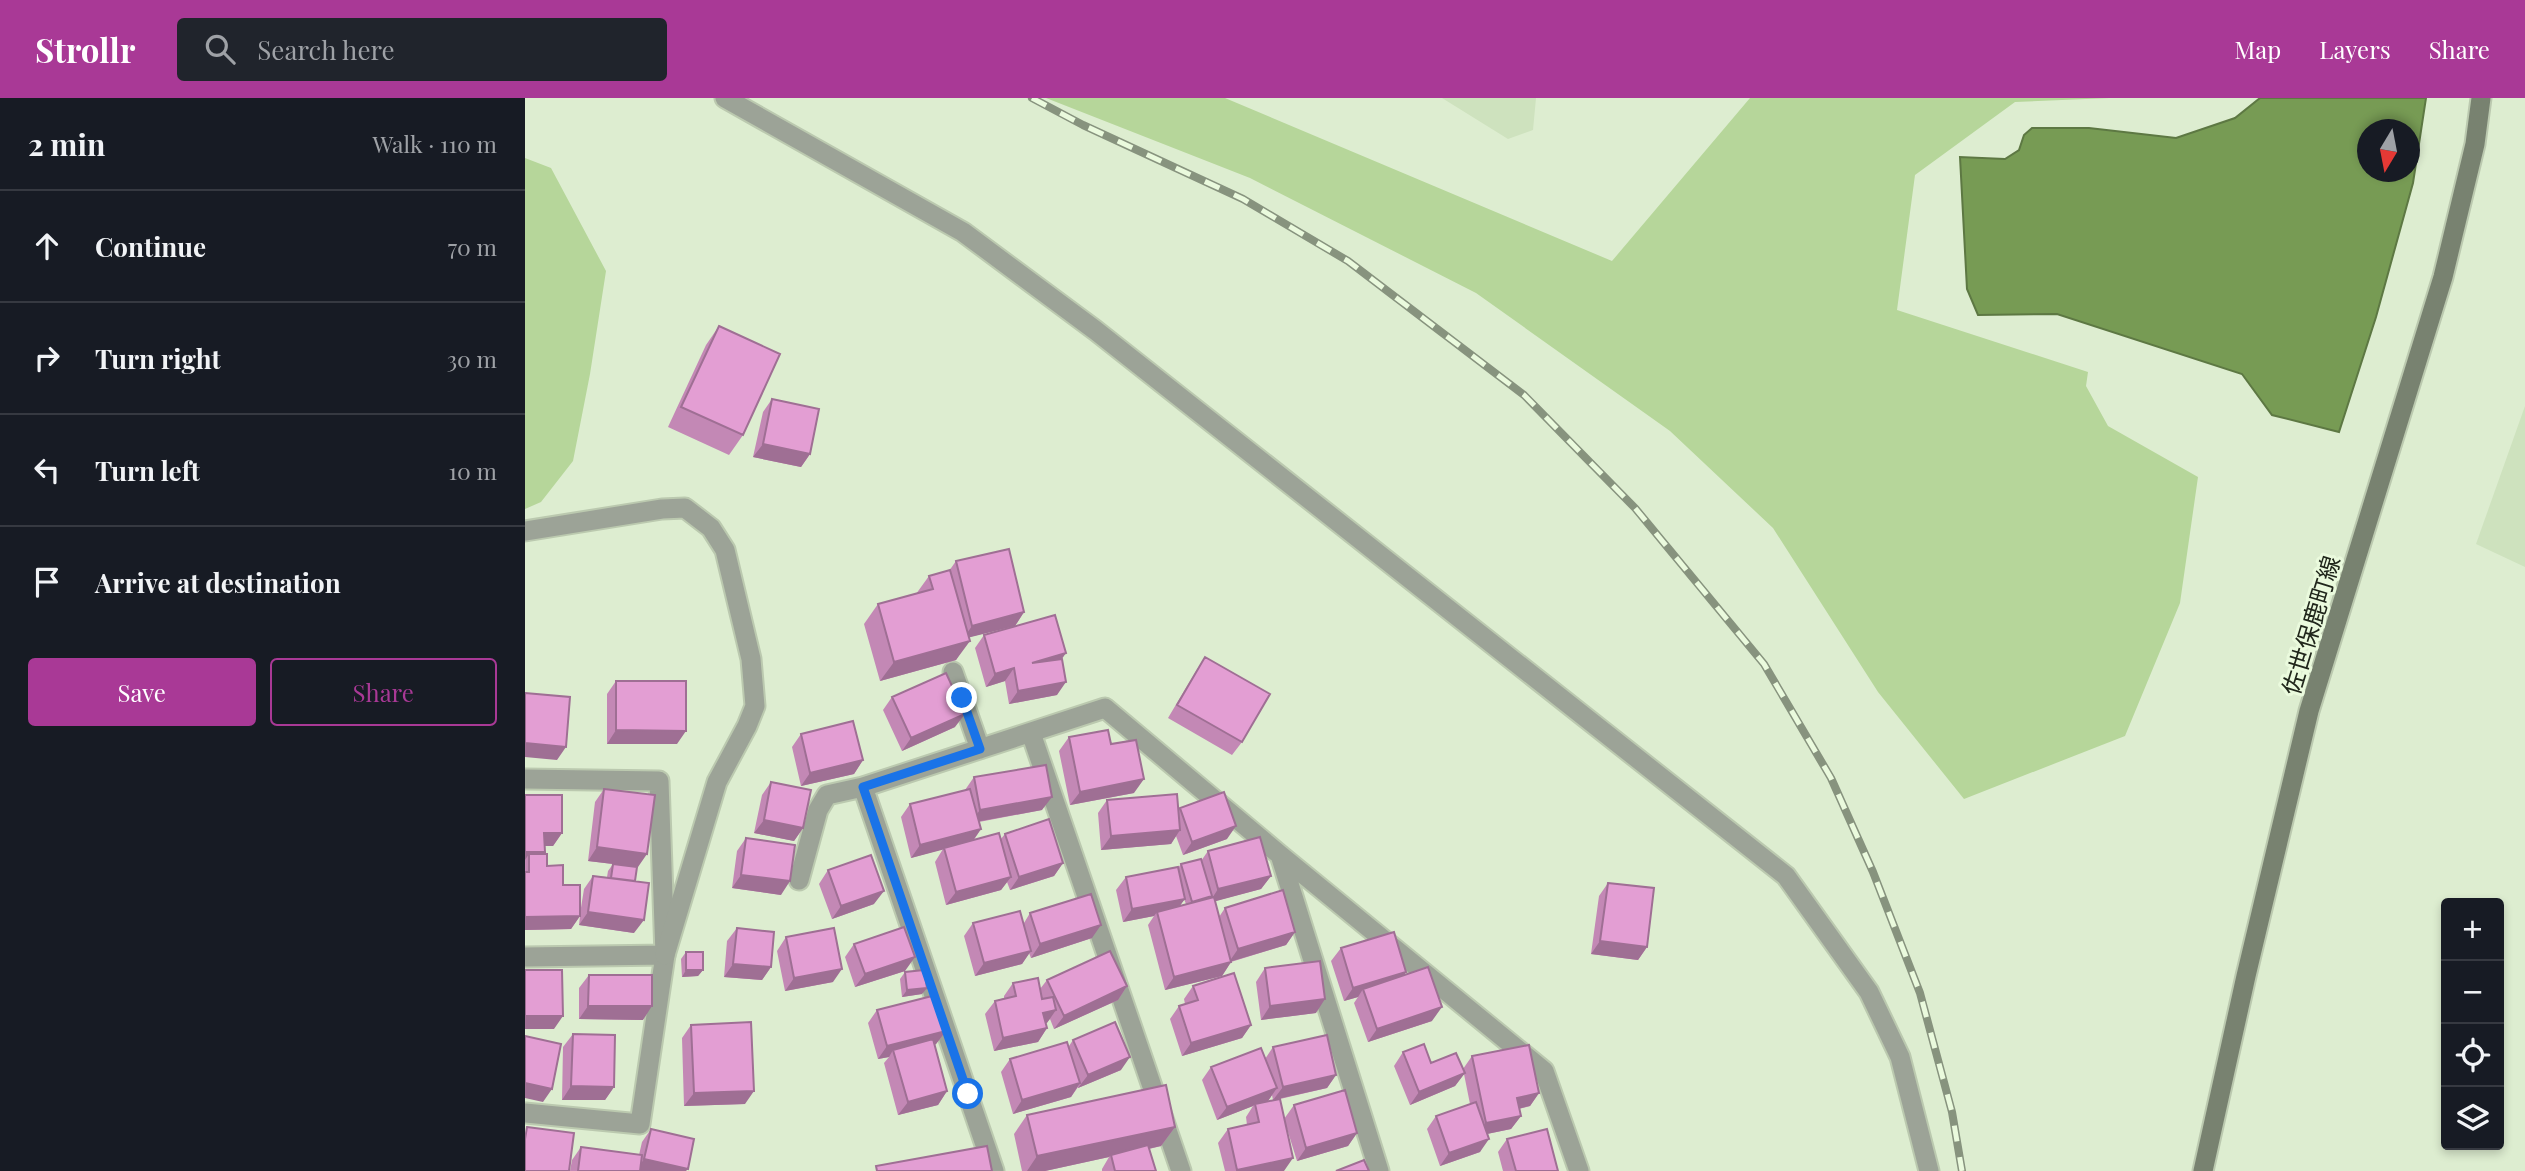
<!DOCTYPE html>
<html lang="en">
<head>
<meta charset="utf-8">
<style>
	:root { --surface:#171b24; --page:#20242c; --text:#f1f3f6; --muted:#9ea1a6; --line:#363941; --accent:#a93996 }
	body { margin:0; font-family:"Playfair Display","Noto Sans JP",serif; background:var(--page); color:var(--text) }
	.controls { position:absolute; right:21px; bottom:21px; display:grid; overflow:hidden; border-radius:7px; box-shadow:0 4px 10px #0003 }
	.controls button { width:63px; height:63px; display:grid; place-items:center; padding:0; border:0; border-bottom:2px solid var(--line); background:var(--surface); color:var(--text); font:35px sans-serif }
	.compass { position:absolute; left:1832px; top:21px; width:63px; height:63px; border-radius:50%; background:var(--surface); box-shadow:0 4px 10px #0003; rotate:190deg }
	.stop { position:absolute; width:21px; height:21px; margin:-16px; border:5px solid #1a73e8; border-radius:50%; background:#fff }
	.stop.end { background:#1a73e8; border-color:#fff; box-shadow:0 2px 7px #0008 }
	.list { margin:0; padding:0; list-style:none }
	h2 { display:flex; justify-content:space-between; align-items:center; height:91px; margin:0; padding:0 28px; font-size:30px }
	h2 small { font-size:23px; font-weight:400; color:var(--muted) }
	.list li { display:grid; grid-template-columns:46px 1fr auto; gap:21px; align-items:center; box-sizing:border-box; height:112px; padding:0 28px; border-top:2px solid var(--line) }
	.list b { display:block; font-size:26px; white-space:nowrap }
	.list em { font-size:23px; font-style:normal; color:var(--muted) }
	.actions { display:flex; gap:14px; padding:21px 28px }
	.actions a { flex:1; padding:16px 0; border:2px solid var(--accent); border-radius:7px; text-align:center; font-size:24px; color:var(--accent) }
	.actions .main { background:var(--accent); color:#fff }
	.icon { flex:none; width:38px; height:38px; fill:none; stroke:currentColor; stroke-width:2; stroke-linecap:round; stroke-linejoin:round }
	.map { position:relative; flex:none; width:2000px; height:1073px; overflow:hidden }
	header { display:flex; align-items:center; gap:42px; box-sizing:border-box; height:98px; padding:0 35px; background:var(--accent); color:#fff }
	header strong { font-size:33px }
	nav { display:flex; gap:38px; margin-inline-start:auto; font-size:24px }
	.search { width:490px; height:63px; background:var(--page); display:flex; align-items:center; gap:18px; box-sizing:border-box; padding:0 24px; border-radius:7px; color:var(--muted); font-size:26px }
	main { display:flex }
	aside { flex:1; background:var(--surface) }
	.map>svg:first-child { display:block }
</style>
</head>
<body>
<header>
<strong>Strollr</strong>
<div class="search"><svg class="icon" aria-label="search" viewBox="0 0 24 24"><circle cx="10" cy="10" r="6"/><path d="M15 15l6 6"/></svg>Search here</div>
<nav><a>Map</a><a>Layers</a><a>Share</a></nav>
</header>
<main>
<aside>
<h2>2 min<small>Walk · 110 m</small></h2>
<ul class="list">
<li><svg class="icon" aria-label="ahead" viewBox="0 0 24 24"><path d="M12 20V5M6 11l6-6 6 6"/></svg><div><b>Continue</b></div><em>70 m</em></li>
<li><svg class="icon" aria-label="right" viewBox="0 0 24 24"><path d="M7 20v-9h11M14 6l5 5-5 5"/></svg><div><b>Turn right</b></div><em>30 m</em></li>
<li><svg class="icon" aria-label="left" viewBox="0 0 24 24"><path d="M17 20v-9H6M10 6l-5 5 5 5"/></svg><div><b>Turn left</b></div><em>10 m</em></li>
<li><svg class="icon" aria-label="arrive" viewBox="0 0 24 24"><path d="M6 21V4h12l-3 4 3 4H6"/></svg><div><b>Arrive at destination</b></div></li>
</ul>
<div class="actions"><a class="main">Save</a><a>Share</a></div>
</aside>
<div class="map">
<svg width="2000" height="1073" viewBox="0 0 2000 1073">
	<rect width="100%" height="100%" fill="#ddedd0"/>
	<!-- built -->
	<path fill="#cee2be" d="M 917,0 L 1011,0 L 1008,32 L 983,41 Z
		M 2000,308 L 2000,469 L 1951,446 Z"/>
	<!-- green -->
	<path fill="#b6d69a" d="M 521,0 L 700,0 L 1087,163 L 1225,0 L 1585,0 L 1490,4 L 1390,77 L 1372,212 L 1563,274 L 1561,288 L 1583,328 L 1673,379 L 1655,505 L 1600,638 L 1439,701 L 1353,594 L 1248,430 L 1145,333 L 951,195 L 725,80 Z
		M 0,60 L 26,70 L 81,173 L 65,276 L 48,363 L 16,404 L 0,411 Z"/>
	<!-- water -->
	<path fill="#779b54" stroke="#5d7843" stroke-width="2" fill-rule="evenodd" d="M 1735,0 L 1901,0 L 1888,85 L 1851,219 L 1814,334 L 1747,317 L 1717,276 L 1532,216 L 1453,217 L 1442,191 L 1435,59 L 1480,61 L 1494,52 L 1499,37 L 1507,30 L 1564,30 L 1651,40 L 1710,20 ZM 1842,32 L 1884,32 L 1884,74 L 1842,74 Z"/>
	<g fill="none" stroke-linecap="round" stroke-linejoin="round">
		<!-- minor casing -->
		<g stroke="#bbc9af" stroke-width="23">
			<path id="minor" d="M 428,574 L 455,651
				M 506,635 L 656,1073
				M 0,681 L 134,683 L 140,857 L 115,1026 L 0,1015
				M 338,689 L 469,1073
				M 755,757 L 854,1073
				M 274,782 L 293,712 L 302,697 L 338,689 L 580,610 L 755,757 L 1019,973 L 1054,1073
				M 0,859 L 140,857"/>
		</g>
		<!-- tertiary casing -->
		<g stroke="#bbc9af" stroke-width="23">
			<path id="tertiary" d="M 200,0 L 438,134 L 570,232 L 1261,778 L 1344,894 L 1375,959 L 1404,1073
				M 0,433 L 137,411 L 160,410 L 186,430 L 200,452 L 226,561 L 230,608 L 222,628 L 192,684 L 140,857"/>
		</g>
		<!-- secondary casing -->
		<g stroke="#bbc9af" stroke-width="23">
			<path id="secondary" d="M 1678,1073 L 1721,878 L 1784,613 L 1918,179 L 1950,46 L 1956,0"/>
		</g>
		<!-- minor -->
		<use href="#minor" stroke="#9ca397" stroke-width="19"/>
		<!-- tertiary -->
		<use href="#tertiary" stroke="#9ca397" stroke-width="19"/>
		<!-- secondary -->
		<use href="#secondary" stroke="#788270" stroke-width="19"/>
		<!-- rail casing -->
		<g stroke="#87937e" stroke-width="8">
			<path id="rail" d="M 507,0 L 558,27 L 718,101 L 823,163 L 999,297 L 1110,410 L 1239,566 L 1306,680 L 1348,774 L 1395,895 L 1427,1014 L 1437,1073"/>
		</g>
		<!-- rail -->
		<use href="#rail" stroke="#eafadd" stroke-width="5" stroke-dasharray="16" stroke-linecap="butt"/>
	</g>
	<!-- wall -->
	<path fill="#c388b5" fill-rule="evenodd" d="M 194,228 L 218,337 L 204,357 L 143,329 L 181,247 Z
		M 247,301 L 285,356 L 276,369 L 228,359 L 238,314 Z
		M 431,463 L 499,514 L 490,528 L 444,539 L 431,562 L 355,583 L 339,526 L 353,506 L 391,496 L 404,478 L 424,473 Z
		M 459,537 L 537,561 L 532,597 L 484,606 L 480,583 L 461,589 L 450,550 Z
		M 680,559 L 717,644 L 707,657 L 643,620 L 671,573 Z
		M 91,583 L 152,646 L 82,646 L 82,596 Z
		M 367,599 L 430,629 L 377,653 L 358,612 Z
		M 276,636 L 338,662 L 329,676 L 276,688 L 267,649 Z
		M 544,639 L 586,646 L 609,695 L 545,707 L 534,653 Z
		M 449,679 L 517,712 L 454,724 L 456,731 L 448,743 L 475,742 L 480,736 L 538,765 L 529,778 L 485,792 L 482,784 L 476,792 L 421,807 L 410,764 L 418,751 L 386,760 L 376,719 L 385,706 L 440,692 Z
		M 246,684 L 278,730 L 269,743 L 229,735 L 237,697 Z
		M 79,691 L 113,769 L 63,763 L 70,704 Z
		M 0,697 L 37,735 L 28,748 L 19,748 L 20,754 L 18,756 L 22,768 L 38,787 L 55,816 L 59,791 L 68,778 L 82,779 L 83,773 L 88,766 L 110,783 L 109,835 L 54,827 L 55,818 L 46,831 L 0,832 Z
		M 582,702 L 653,712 L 655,710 L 702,741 L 658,757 L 651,738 L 646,746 L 576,752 L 573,715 Z
		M 221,740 L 256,797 L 207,790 L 212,753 Z
		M 683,753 L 746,778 L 736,791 L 690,803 L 694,819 L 700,810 L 770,834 L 761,847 L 706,864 L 697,878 L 640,892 L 623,827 L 629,818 L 598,824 L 591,792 L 601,779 L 653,770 L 656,766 L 676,763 ZM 659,801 L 661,806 L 655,808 Z
		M 303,772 L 349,806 L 307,821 L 294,786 Z
		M 1083,785 L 1122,849 L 1113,862 L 1066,856 L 1074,798 Z
		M 505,815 L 567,840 L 506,860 L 504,855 L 497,866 L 450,878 L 439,838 L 448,825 L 499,825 Z
		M 212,830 L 246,869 L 237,882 L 199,879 L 202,843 Z
		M 261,839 L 308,884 L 260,893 L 252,853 Z
		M 329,846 L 380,873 L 330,889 L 320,859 Z
		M 816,850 L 881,874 L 879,877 L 907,923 L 843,944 L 829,905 L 833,899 L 819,903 L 806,863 Z
		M 161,854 L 178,872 L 173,878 L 157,879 L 156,861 Z
		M 740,870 L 791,915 L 736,922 L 731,884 Z
		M 380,874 L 397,896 L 377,899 L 375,881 Z
		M 64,877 L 118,922 L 54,921 L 54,890 Z
		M 522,882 L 602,888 L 593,902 L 529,931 L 525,921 L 521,925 L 522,930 L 513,944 L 469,953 L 460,916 L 470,903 L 479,900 L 479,898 L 488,885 L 515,891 Z
		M 668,888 L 726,927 L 717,940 L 657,958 L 645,921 L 654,908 L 660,906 L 659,901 Z
		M 352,912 L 421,933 L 411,946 L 410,947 L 422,993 L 413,1007 L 373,1017 L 359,965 L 364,959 L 353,961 L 343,925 Z
		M 166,927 L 220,1006 L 159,1008 L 157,940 Z
		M 48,936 L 89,989 L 80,1002 L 37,1002 L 38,949 Z
		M 548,942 L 596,972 L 553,990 L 553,989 L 546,999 L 488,1016 L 476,974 L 485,961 L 544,948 Z
		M 748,949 L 811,977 L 802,990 L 755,1001 L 759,1073 L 700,1073 L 693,1045 L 703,1031 L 722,1027 L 721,1019 L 728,1008 L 692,1022 L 677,982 L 686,969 L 740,961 ZM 747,997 L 748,1002 L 743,1003 Z
		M 878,954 L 906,965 L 938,971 L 947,958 L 1014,995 L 1005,1008 L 994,1011 L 996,1018 L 986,1031 L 962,1036 L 955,1054 L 915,1068 L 902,1031 L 911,1018 L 945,1006 L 939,976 L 930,988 L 885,1007 L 869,968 Z
		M 769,1007 L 832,1035 L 823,1048 L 772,1063 L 759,1021 Z
		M 502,1017 L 650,1029 L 636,1048 L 624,1051 L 631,1073 L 577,1073 L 577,1071 L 584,1059 L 520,1073 L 497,1073 L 489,1036 Z
		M 126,1031 L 161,1073 L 45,1073 L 47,1062 L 56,1049 L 114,1057 L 117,1044 Z
		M 982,1041 L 1033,1073 L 978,1073 L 973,1054 Z"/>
	<!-- shaded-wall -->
	<path fill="#9f6f94" d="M 238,346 L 285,356 L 276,369 L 228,359 Z
		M 499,514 L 490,528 L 438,541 L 447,528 Z
		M 445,543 L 431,562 L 355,583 L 369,564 Z
		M 541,555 L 532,568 L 507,565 Z
		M 489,570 L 480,583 L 461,589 L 470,576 Z
		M 541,584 L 532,597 L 484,606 L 493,593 Z
		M 440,616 L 430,629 L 377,653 L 386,640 Z
		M 91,632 L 161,633 L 152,646 L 82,646 Z
		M 0,645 L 41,649 L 32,662 L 0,659 Z
		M 338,662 L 329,676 L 276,688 L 285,675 Z
		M 619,681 L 609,695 L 545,707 L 555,694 Z
		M 527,699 L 517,712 L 445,725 L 455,712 Z
		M 239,722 L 278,730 L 269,743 L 229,735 Z
		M 711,728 L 702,741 L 658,757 L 667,744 Z
		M 456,731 L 447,744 L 386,760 L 395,747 Z
		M 655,732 L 646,746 L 576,752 L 586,738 Z
		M 19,735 L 37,735 L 28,748 L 10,748 Z
		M 72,749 L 122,756 L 113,769 L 63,763 Z
		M 0,754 L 20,754 L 10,768 L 4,756 L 0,762 Z
		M 538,765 L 529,778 L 485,792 L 494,779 Z
		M 216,777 L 265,783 L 256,797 L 207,790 Z
		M 746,778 L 736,791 L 684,805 L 693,791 Z
		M 486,779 L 476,792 L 421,807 L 431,794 Z
		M 359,793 L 349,806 L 307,821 L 316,808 Z
		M 660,801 L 650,814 L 632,814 L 629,818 L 598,824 L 607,811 Z
		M 63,814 L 119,822 L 109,835 L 54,827 Z
		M 55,818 L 46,831 L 0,832 L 0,819 Z
		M 576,827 L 567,840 L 506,860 L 515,846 Z
		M 770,834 L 761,847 L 704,864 L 713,851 Z
		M 1075,843 L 1122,849 L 1113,862 L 1066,856 Z
		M 506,853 L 497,866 L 450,878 L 459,865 Z
		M 390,859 L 380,873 L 330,889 L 340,876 Z
		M 706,864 L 697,878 L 640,892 L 649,879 Z
		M 208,866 L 246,869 L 237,882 L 199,879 Z
		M 317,871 L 308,884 L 260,893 L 269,880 Z
		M 161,872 L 178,872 L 173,878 L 157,879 Z
		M 881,874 L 872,888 L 838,891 L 833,899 L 819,903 L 828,890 Z
		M 602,888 L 593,902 L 529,931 L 539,918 Z
		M 402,890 L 397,896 L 377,899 L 382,892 Z
		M 800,901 L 791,915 L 736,922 L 745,908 Z
		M 63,908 L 127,908 L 118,922 L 54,921 Z
		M 917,909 L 907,923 L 843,944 L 852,931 Z
		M 531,912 L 522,925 L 509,928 L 518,915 Z
		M 0,918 L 38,918 L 29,931 L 0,931 Z
		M 726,927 L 717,940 L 657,958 L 666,945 Z
		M 522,930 L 513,944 L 469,953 L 478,940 Z
		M 421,933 L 411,946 L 370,957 L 368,952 L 364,959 L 353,961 L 362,948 Z
		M 605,959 L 596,972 L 553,990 L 563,977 Z
		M 940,975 L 930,988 L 885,1007 L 894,994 Z
		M 811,977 L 802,990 L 748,1002 L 758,989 Z
		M 0,985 L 27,991 L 18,1004 L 0,1000 Z
		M 555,985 L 546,999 L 488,1016 L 497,1002 Z
		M 46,988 L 89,989 L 80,1002 L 37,1002 Z
		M 752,990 L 743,1003 L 730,1006 L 728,1008 L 692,1022 L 702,1009 Z
		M 229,993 L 220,1006 L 159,1008 L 169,995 Z
		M 422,993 L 413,1007 L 373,1017 L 383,1004 Z
		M 1014,995 L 1005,1008 L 983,1013 L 992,1000 Z
		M 996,1018 L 986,1031 L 952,1038 L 961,1025 Z
		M 650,1029 L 636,1048 L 586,1059 L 586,1057 L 584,1059 L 520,1073 L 502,1073 L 512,1058 Z
		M 832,1035 L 823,1048 L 772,1063 L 781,1050 Z
		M 964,1041 L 955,1054 L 915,1068 L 924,1055 Z
		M 768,1060 L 759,1073 L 711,1073 L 712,1072 Z
		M 119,1061 L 163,1071 L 161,1073 L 111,1073 Z"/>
	<!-- building -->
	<path fill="#e39ed3" stroke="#9f6f94" stroke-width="2" d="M 194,228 L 255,256 L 218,337 L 156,309 Z
		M 247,301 L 294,311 L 285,356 L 238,346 Z
		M 484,451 L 499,514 L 447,528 L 431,463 Z
		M 425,472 L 445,543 L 369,564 L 353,506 L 408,491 L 404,478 Z
		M 530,517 L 541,555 L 507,565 L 537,561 L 541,584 L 493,593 L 489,570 L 470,576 L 459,537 Z
		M 680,559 L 745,596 L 717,644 L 652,607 Z
		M 421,575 L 440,616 L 386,640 L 367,599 Z
		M 91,583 L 161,583 L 161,633 L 91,632 Z
		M 0,595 L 45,599 L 41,649 L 0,645 Z
		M 328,623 L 338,662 L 285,675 L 276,636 Z
		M 583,632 L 586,646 L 611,642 L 619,681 L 555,694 L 544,639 Z
		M 521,667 L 527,699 L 455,712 L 449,679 Z
		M 246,684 L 286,692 L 278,730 L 239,722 Z
		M 79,691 L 130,697 L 122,756 L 72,749 Z
		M 445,691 L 456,731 L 395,747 L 385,706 Z
		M 699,694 L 711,728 L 667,744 L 655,710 Z
		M 652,696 L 655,732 L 586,738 L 582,702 Z
		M 0,697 L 37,697 L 37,735 L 19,735 L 20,754 L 0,754 Z
		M 524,721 L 538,765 L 494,779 L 480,736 Z
		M 474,735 L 486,779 L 431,794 L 419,750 Z
		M 735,739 L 746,778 L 693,791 L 683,753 Z
		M 221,740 L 270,747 L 265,783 L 216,777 Z
		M 4,756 L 22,756 L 22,768 L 38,767 L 38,787 L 55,787 L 55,818 L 0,819 L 0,774 L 4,774 Z
		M 346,757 L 359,793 L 316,808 L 303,772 Z
		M 676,761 L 687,798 L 667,804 L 656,766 Z
		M 88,766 L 112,769 L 110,783 L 86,780 Z
		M 653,769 L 660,801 L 607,811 L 601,779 Z
		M 68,778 L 124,785 L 119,822 L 63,814 Z
		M 1083,785 L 1129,790 L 1122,849 L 1075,843 Z
		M 758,792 L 770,834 L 713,851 L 700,810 Z
		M 566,796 L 576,827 L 515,846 L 505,815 Z
		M 689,799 L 706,864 L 649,879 L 632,814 Z
		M 495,813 L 506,853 L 459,865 L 448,825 Z
		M 379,829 L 390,859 L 340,876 L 329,846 Z
		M 212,830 L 249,834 L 246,869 L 208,866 Z
		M 309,830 L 317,871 L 269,880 L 261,839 Z
		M 869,834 L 881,874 L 828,890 L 816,850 Z
		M 585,853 L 602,888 L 539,918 L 522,882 Z
		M 161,854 L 178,854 L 178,872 L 161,872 Z
		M 795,863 L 800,901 L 745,908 L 740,870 Z
		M 903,869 L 917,909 L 852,931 L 838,891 Z
		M 0,872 L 37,872 L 38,918 L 0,918 Z
		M 399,872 L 402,890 L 382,892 L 380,874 Z
		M 709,875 L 726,927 L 666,945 L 654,908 L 673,902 L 668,888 Z
		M 64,877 L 127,877 L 127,908 L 63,908 Z
		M 513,880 L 517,901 L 528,899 L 531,912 L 518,915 L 522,930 L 478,940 L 470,903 L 491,898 L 488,885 Z
		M 411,897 L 421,933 L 362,948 L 352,912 Z
		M 226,924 L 229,993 L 169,995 L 166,927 Z
		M 590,924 L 605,959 L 563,977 L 548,942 Z
		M 48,936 L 90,937 L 89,989 L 46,988 Z
		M 802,937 L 811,977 L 758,989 L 748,949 Z
		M 0,938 L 36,946 L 27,991 L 0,985 Z
		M 408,941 L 422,993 L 383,1004 L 368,952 Z
		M 542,944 L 555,985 L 497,1002 L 485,961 Z
		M 899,946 L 906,965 L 931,955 L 940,975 L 894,994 L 878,954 Z
		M 1004,947 L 1014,995 L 992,1000 L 996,1018 L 961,1025 L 947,958 Z
		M 736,950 L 752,990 L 702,1009 L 686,969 Z
		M 641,987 L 650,1029 L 512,1058 L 502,1017 Z
		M 820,992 L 832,1035 L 781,1050 L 769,1007 Z
		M 755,1001 L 768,1060 L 712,1072 L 703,1031 L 734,1024 L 730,1006 Z
		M 951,1004 L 964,1041 L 924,1055 L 911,1018 Z
		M 2,1029 L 49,1035 L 44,1073 L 0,1073 L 0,1041 Z
		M 126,1031 L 169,1041 L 163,1071 L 119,1061 Z
		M 1022,1031 L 1033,1073 L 991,1073 L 982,1041 Z
		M 623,1047 L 631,1073 L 590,1073 L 586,1057 Z
		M 462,1048 L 467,1073 L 352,1073 L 351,1068 Z
		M 56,1049 L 117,1057 L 115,1073 L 53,1073 Z
		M 839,1062 L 844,1073 L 811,1073 Z"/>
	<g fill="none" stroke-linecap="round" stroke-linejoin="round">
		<!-- route -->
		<path stroke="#1a73e8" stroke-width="9" d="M 437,600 L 455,651 L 338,689 L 443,996"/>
	</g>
	<g text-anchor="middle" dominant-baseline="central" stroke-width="6" stroke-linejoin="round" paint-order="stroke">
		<!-- street labels -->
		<g font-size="24" fill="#20261b" stroke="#eafadd">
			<text transform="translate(1785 527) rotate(-73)">佐世保鹿町線</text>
		</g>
	</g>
</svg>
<div class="controls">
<button>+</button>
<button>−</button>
<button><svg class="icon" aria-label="locate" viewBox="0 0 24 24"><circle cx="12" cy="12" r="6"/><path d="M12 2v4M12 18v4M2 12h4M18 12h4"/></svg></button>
<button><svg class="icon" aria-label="layers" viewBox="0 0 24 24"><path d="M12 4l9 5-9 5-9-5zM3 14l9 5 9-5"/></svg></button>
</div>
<svg class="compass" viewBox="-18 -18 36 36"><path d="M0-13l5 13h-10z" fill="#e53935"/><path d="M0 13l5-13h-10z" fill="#9ea1a6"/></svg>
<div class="stop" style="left:443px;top:996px"></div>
<div class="stop end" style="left:437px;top:600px"></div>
</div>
</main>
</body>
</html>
